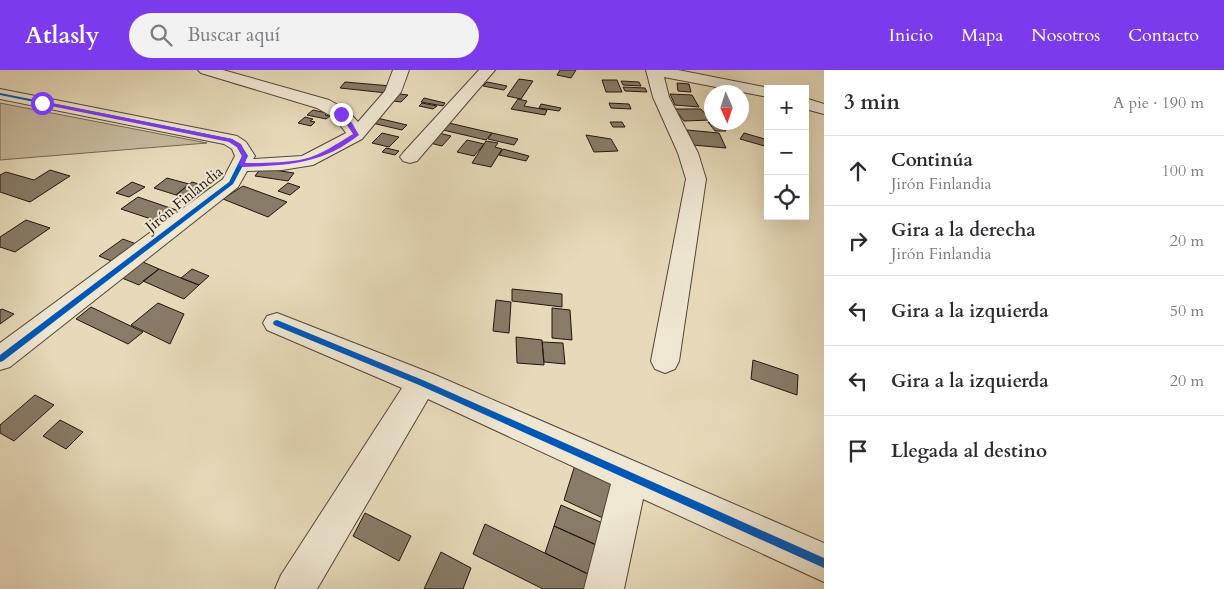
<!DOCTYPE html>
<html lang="es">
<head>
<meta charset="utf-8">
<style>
	:root { --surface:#fff; --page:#f2f2f3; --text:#2b2b33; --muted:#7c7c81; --line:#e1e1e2; --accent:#7c3aed }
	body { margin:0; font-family:Cardo,serif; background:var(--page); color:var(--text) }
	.controls { position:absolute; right:15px; top:15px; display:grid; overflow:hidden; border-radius:0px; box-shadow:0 5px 20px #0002 }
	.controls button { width:45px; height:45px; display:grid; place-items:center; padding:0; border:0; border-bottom:1px solid var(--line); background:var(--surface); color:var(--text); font:25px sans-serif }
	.compass { position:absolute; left:704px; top:15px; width:45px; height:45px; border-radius:50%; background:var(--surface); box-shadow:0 5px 20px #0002; rotate:177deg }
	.stop { position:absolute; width:15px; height:15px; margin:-11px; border:4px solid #7c3aed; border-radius:50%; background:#fff }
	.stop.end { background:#7c3aed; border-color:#fff; box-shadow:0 1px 5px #0008 }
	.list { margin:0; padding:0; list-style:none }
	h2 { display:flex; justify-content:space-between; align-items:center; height:65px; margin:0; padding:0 20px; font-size:21px }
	h2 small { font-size:16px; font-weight:400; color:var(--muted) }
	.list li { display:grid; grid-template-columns:32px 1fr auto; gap:15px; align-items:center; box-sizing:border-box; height:70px; padding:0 20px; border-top:1px solid var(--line) }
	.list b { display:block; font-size:19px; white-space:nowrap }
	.list p { margin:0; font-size:16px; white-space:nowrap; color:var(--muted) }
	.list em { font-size:16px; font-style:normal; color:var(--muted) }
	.icon { flex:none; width:28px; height:28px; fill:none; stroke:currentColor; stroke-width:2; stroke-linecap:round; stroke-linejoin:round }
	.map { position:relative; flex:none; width:824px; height:519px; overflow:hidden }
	header { display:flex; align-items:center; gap:30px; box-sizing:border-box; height:70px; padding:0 25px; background:var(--accent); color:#fff }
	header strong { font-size:24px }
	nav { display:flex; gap:28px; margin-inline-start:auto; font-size:18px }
	.search { width:350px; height:45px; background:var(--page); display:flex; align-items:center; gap:12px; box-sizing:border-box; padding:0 18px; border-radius:28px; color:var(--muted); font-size:19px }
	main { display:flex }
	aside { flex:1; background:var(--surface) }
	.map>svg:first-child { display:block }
</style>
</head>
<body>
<header>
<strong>Atlasly</strong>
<div class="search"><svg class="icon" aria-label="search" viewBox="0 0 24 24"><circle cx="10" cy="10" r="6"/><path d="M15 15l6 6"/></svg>Buscar aquí</div>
<nav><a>Inicio</a><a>Mapa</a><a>Nosotros</a><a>Contacto</a></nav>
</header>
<main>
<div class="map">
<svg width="824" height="519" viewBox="0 0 824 519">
	<rect width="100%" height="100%" fill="#e7daba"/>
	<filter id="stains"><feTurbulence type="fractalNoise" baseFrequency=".004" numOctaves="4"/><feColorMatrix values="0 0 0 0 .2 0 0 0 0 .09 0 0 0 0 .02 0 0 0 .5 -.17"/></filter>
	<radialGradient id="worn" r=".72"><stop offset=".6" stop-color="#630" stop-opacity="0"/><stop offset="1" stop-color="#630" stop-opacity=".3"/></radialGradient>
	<!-- green -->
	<path fill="#c6b99d" stroke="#746756" d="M 0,33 L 207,73 L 0,90 Z"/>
	<!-- building -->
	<path fill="#887b67" stroke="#22150e" d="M 560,0 L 576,0 L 571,8 L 557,5 Z
		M 519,9 L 533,11 L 521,29 L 507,26 Z
		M 602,10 L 617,10 L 622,22 L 606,22 Z
		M 621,11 L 639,12 L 641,16 L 623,15 Z
		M 345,12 L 391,16 L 387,23 L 340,18 Z
		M 487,12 L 507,16 L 504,20 L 483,16 Z
		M 677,13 L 689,14 L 691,22 L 678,21 Z
		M 623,17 L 645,18 L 647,22 L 625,21 Z
		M 400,24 L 408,25 L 401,32 L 393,31 Z
		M 670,24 L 692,25 L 699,37 L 675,35 Z
		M 424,28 L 445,33 L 443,36 L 421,32 Z
		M 518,29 L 527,31 L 524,36 L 547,40 L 545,45 L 511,39 Z
		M 422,33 L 437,36 L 433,39 L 419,36 Z
		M 609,33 L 629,34 L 631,39 L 611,38 Z
		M 541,34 L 561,38 L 559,41 L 539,38 Z
		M 675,39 L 701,39 L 711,50 L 684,51 Z
		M 313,40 L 327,43 L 325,45 L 330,46 L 326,49 L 307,45 Z
		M 305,47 L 313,49 L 310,51 L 315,52 L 311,56 L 298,53 Z
		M 377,48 L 407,55 L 402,60 L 372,53 Z
		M 610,52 L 622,52 L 625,57 L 613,57 Z
		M 708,52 L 720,52 L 726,61 L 715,61 Z
		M 449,53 L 492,63 L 486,70 L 443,60 Z
		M 687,60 L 719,63 L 726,78 L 693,75 Z
		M 382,63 L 399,67 L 389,77 L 372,73 Z
		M 439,63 L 451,66 L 442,76 L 430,73 Z
		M 492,63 L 518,69 L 514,75 L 488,69 Z
		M 744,63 L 768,70 L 768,77 L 740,69 Z
		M 586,65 L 611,69 L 618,81 L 594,82 Z
		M 467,70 L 484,74 L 474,86 L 457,82 Z
		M 486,71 L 498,73 L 495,77 L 502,79 L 491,97 L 472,93 Z
		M 386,78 L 399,81 L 395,85 L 382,82 Z
		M 503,79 L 529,86 L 526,91 L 499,85 Z
		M 261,98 L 294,103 L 288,111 L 255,106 Z
		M 50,100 L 70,106 L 30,132 L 0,122 L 0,105 L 6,102 L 34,110 Z
		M 167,108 L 189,114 L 176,125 L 154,118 Z
		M 132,112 L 145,117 L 129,127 L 116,123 Z
		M 192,112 L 216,119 L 201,131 L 176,125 Z
		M 288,113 L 300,117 L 290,125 L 278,121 Z
		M 243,116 L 287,132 L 268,147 L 223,129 Z
		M 138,127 L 182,142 L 166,154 L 121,139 Z
		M 26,150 L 50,158 L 15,182 L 0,177 L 0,167 Z
		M 123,169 L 139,175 L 116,193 L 99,186 Z
		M 143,192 L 159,199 L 139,215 L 122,208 Z
		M 159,199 L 181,208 L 199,215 L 184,229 L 143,211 Z
		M 192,199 L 209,206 L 199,215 L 181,208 Z
		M 512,219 L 562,224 L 562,237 L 512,231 Z
		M 496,230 L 511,232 L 509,263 L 493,261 Z
		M 158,233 L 184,244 L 170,274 L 131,255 Z
		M 91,237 L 143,262 L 128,274 L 76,249 Z
		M 552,238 L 570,240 L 572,270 L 552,268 Z
		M 2,239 L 14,244 L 0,254 L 0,240 Z
		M 516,267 L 542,270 L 544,295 L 517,293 Z
		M 542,272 L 563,273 L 565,294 L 544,292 Z
		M 753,290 L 798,305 L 797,325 L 751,309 Z
		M 35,325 L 54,335 L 14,371 L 0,363 L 0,355 Z
		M 60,350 L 83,362 L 66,379 L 43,366 Z
		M 575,395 L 614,411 L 605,449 L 564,430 Z
		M 561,435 L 612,457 L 607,480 L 554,456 Z
		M 365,443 L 411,466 L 399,491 L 353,466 Z
		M 485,454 L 592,506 L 589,519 L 543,519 L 473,484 Z
		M 554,456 L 599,476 L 592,506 L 545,483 Z
		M 441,482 L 471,498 L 463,519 L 424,519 Z"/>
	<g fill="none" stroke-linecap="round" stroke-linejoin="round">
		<!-- minor casing -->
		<g stroke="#534639" stroke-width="2">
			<path id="minor" d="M 198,0 L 223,0 L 329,30 L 347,40 L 358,52 L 385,21 L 393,0 L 409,0 L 401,22 L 362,69 L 313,95 L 282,100 L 247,101 L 238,117 L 10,297 L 0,300 L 0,273 L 223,109 L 235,86 L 232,79 L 224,74 L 0,29 L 0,19 L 237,66 L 246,72 L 255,86 L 253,89 L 302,86 L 346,63 L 335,48 L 317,38 L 201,3 Z
				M 479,0 L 495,0 L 417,91 L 410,93 L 403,91 L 400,87 L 403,83 Z
				M 646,0 L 678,0 L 774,19 L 768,19 L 768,27 L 664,7 L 669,27 L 698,83 L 706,109 L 679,291 L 675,299 L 665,303 L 655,299 L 651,291 L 686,109 L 678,83 L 653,27 Z
				M 805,28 L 824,34 L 824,44 L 805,39 Z
				M 277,243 L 433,304 L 824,473 L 824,512 L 643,429 L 624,519 L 584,519 L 611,414 L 428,329 L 317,519 L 275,519 L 281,505 L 402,318 L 267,260 L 263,253 L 267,246 Z"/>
		</g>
		<!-- minor -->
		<use href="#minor" fill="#efe7d2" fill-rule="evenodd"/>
		<!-- cycleway casing -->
		<g stroke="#efe7d2" stroke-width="3">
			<path id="cycleway" d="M 0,23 L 232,69 L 241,75 L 248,86 L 233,114 L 3,291 L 0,292 L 0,285 L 229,112 L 242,86 L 237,77 L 228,71 L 0,25 Z
				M 277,250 L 425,311 L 824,488 L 824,498 L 419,315 L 274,255 L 273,253 L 274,251 Z"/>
		</g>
		<!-- cycleway -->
		<use href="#cycleway" fill="#0057b8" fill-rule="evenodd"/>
	</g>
	<!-- route -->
	<path fill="#7c3aed" d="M 42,31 L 232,69 L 241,74 L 247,86 L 245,93 C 264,93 285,93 304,89 C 321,85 338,73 353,64 L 339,43 L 343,43 L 352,53 L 359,65 C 321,95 287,95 242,97 L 239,95 L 242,86 L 237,77 L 229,72 L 41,34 Z"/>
	<g text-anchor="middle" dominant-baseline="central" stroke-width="4" stroke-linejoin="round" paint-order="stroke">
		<!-- far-street labels -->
		<g font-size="15" fill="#22150e" stroke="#efe7d2">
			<text transform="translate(184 129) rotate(-39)">Jirón Finlandia</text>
		</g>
	</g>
	<rect width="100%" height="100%" filter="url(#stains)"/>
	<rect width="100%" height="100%" fill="url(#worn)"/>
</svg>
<div class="controls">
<button>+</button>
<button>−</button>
<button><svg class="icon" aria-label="locate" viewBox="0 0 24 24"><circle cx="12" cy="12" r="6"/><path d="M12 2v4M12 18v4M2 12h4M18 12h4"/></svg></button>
</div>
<svg class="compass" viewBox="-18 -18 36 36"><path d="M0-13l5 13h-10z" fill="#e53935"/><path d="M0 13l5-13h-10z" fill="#7c7c81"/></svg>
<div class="stop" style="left:42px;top:33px"></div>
<div class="stop end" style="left:341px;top:44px"></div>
</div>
<aside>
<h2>3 min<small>A pie · 190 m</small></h2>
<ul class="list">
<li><svg class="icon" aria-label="ahead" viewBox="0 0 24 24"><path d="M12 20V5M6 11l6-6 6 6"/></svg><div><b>Continúa</b><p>Jirón Finlandia</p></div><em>100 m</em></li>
<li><svg class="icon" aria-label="right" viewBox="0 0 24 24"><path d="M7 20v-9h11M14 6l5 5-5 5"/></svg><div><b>Gira a la derecha</b><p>Jirón Finlandia</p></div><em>20 m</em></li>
<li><svg class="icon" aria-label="left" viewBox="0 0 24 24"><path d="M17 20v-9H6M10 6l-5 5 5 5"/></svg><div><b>Gira a la izquierda</b></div><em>50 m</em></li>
<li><svg class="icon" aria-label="left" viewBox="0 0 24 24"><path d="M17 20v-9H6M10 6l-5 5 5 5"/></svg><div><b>Gira a la izquierda</b></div><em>20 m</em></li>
<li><svg class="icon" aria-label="arrive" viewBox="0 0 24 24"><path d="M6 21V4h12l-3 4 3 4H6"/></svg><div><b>Llegada al destino</b></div></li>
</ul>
</aside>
</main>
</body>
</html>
